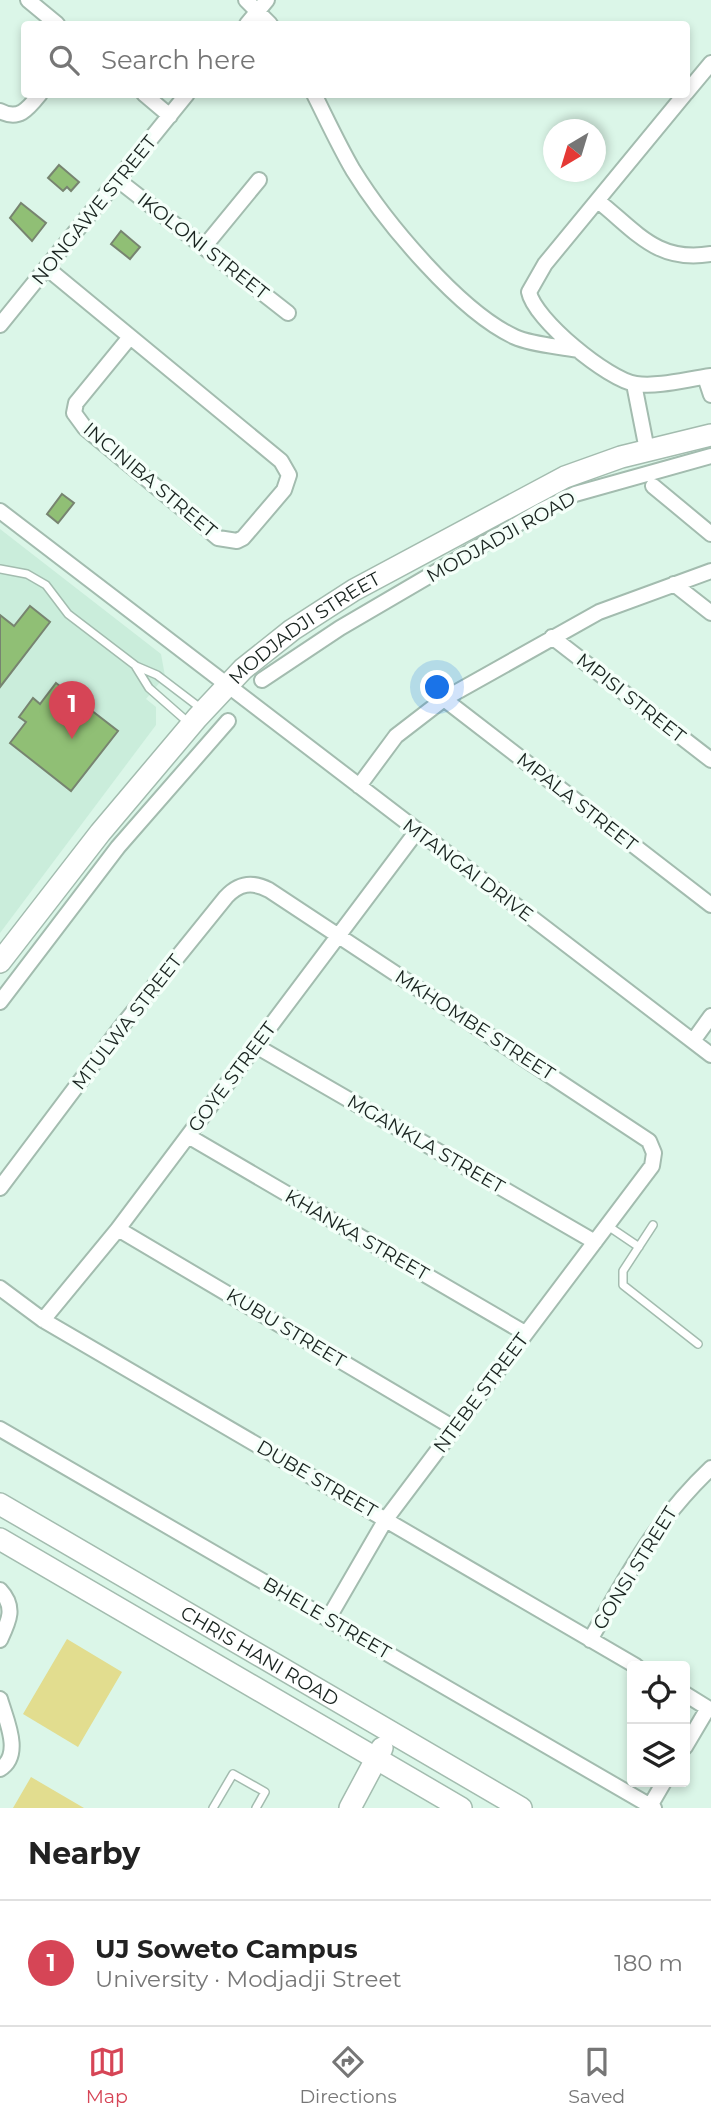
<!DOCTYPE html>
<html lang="en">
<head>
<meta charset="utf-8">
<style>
	:root { --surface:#fff; --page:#f6f6f6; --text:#222; --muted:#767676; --line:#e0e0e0; --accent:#d64556 }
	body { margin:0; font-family:Montserrat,sans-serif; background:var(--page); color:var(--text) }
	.controls { position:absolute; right:21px; bottom:21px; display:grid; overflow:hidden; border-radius:7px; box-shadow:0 4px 10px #0003 }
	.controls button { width:63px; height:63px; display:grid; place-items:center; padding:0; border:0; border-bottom:2px solid var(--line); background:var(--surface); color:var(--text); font:35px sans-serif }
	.compass { position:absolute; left:543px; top:119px; width:63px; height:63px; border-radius:50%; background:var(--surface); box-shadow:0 4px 10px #0003; rotate:218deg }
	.you { position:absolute; left:438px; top:688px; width:24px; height:24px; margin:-18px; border:5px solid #fff; border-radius:50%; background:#1a73e8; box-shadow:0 0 0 10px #1a73e833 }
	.badge { display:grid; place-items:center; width:46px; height:46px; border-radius:50%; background:var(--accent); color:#fff; font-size:23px; font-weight:700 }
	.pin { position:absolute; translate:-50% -58px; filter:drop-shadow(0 2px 4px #0008) }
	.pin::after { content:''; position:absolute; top:37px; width:24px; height:21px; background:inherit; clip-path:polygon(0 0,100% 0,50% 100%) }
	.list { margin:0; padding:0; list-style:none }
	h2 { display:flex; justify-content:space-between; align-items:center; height:91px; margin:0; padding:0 28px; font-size:30px }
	h2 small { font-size:23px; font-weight:400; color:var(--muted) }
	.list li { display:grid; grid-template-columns:46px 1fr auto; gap:21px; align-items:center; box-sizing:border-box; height:126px; padding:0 28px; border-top:2px solid var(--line) }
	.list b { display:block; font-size:26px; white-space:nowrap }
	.list p { margin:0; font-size:23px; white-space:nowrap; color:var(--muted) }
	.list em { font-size:23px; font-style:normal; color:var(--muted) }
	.icon { flex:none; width:38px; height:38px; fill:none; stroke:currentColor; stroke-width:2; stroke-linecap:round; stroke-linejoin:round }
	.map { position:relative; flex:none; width:711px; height:1808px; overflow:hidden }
	.search { position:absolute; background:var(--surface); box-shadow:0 4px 10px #0003; left:21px; right:21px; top:21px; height:77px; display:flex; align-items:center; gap:18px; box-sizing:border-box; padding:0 24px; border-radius:7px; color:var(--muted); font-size:26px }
	.sheet { height:217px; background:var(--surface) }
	nav { display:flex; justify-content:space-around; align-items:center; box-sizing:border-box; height:98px; border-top:2px solid var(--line); background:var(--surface); font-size:19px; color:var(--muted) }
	nav a { display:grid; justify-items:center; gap:4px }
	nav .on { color:var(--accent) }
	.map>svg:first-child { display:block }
</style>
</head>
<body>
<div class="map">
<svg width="711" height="1808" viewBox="0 0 711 1808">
	<rect width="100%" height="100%" fill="#dbf6e8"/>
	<!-- built -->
	<path fill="#caeddb" d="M 0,529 L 161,654 L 165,676 L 146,699 L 156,707 L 156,725 L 0,933 Z"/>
	<!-- green -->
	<path fill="#e2dd8f" d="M 67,1639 L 122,1672 L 78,1747 L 23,1714 Z
		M 31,1777 L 84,1808 L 13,1808 Z"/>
	<!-- building -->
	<path fill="#90bf75" stroke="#778470" stroke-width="2" d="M 59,165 L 79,182 L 71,191 L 67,187 L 63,191 L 48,178 Z
		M 21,203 L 46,223 L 32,241 L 10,218 Z
		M 121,231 L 140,247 L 130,259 L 111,244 Z
		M 62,494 L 74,503 L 58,523 L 47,514 Z
		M 30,606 L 50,622 L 0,687 L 0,615 L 14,626 Z
		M 56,683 L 118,731 L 71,791 L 10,743 L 26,722 L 19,717 L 33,698 L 40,704 Z"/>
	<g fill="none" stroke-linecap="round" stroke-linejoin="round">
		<!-- lane casing -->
		<g stroke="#a3bcaf" stroke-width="10">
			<path id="lane" d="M 0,569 L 27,574 L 46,585 L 68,614 L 136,666 L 157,675 L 203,710
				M 136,667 L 149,688 L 190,724
				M 653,1225 L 623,1271 L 623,1285 L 698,1344
				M 608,1226 L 639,1247
				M 213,1808 L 233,1774 L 265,1792 L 256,1808"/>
		</g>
		<!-- street casing -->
		<g stroke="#a3bcaf" stroke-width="18">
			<path id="street" d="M 28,0 L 57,24
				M 246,0 L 270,24
				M 247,24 L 267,0
				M 686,93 L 711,63
				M 144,94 L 170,116
				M 314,94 C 327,120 339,146 353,170 C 385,222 460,312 515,337 C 533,345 558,346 578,350
				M 685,94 L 545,264 L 529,292 C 534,319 608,380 636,384 C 660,387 687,379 711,376
				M 0,111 C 19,121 28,109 40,94
				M 118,180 L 288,313
				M 598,201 C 637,232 657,263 711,254
				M 204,247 L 259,180
				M 48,269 L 281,461 L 289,475 L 284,490 L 243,538 L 237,541 L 218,538 L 85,428 L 74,413 L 76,403 L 130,337
				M 0,325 L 187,94
				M 705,377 L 711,395
				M 634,384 L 647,450
				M 653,486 L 711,534
				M 0,511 L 711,1055
				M 674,584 L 711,613
				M 552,637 L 711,760
				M 262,680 L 340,628 L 540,511 L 575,494 L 711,456
				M 444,699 L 711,905
				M 359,786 L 396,736 L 444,699 L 599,612 L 711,571
				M 0,1002 L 118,847 L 228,721
				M 693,1041 L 711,1016
				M 256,1046 L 595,1242
				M 188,1136 L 525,1333
				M 0,1188 L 121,1027 L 226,897 C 239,883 252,881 269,890 L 649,1141 L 654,1153 L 652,1166 L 386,1519 L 328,1619
				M 118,1229 L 454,1428
				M 0,1288 L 43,1320 L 636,1666
				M 43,1320 L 118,1229 L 417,831
				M 0,1429 L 654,1808
				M 0,1590 C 16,1607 9,1621 0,1640
				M 590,1640 C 628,1574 655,1521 711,1468
				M 685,1694 L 711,1710
				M 0,1699 C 6,1720 23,1755 0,1769
				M 685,1747 L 708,1708
				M 650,1806 L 664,1782"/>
		</g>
		<!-- secondary casing -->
		<g stroke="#a3bcaf" stroke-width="24">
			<g id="secondary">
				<path id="s1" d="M 0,962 L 100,833 L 197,718 L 243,669 L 292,630 L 354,590 L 565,477 L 621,457 L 711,435"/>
				<path id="s2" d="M 0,1504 L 521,1808"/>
				<path d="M 0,1539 L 461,1808"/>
				<path d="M 350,1808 L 382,1748"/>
			</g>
		</g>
		<!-- lane -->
		<use href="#lane" stroke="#fff" stroke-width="7"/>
		<!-- street -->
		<use href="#street" stroke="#fff" stroke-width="14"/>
		<!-- secondary -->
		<use href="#secondary" stroke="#fff" stroke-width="21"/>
	</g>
	<g text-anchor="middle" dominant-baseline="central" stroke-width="7" stroke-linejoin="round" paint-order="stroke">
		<!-- street labels -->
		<g font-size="19" fill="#19231f" stroke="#f4fff9">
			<text transform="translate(94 210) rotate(-51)">NONGAWE STREET</text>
			<text transform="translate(203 246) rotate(38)">IKOLONI STREET</text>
			<text transform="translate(150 480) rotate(40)">INCINIBA STREET</text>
			<text transform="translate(501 537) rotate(-29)">MODJADJI ROAD</text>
			<text stroke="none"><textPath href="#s1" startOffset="455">MODJADJI STREET</textPath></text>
			<text transform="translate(631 698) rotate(38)">MPISI STREET</text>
			<text transform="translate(577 802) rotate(38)">MPALA STREET</text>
			<text transform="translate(468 870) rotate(37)">MTANGAI DRIVE</text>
			<text transform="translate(127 1022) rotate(-52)">MTULWA STREET</text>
			<text transform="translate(475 1025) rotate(33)">MKHOMBE STREET</text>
			<text transform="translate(232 1077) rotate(-53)">GOYE STREET</text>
			<text transform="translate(426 1144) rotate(30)">MGANKLA STREET</text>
			<text transform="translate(357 1235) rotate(30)">KHANKA STREET</text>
			<text transform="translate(286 1328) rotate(31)">KUBU STREET</text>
			<text transform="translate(481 1393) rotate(-53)">NTEBE STREET</text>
			<text transform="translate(317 1479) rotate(30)">DUBE STREET</text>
			<text transform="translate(635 1568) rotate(-58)">GONSI STREET</text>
			<text transform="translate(327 1618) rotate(30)">BHELE STREET</text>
			<text stroke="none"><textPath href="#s2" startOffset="301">CHRIS HANI ROAD</textPath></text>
		</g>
	</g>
</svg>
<div class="controls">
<button><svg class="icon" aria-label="locate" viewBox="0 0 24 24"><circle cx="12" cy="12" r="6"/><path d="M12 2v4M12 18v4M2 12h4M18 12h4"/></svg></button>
<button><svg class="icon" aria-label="layers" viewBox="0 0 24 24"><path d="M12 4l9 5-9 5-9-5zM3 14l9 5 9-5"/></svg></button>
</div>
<svg class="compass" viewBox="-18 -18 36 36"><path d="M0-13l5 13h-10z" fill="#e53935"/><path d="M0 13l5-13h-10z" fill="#767676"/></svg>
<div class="you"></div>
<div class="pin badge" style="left:72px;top:739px">1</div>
<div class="search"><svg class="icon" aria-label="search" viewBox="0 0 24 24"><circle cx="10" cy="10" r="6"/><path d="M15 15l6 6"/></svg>Search here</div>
</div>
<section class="sheet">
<h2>Nearby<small></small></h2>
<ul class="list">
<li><span class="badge">1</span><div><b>UJ Soweto Campus</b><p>University · Modjadji Street</p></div><em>180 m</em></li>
</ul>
</section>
<nav>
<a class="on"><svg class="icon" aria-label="map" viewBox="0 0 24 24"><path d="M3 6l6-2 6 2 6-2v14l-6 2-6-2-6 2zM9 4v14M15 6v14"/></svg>Map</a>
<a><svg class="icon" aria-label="directions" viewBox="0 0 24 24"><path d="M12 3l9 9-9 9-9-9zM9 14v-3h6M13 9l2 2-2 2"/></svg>Directions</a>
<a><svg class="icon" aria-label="saved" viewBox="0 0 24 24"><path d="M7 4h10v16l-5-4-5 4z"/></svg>Saved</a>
</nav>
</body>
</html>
